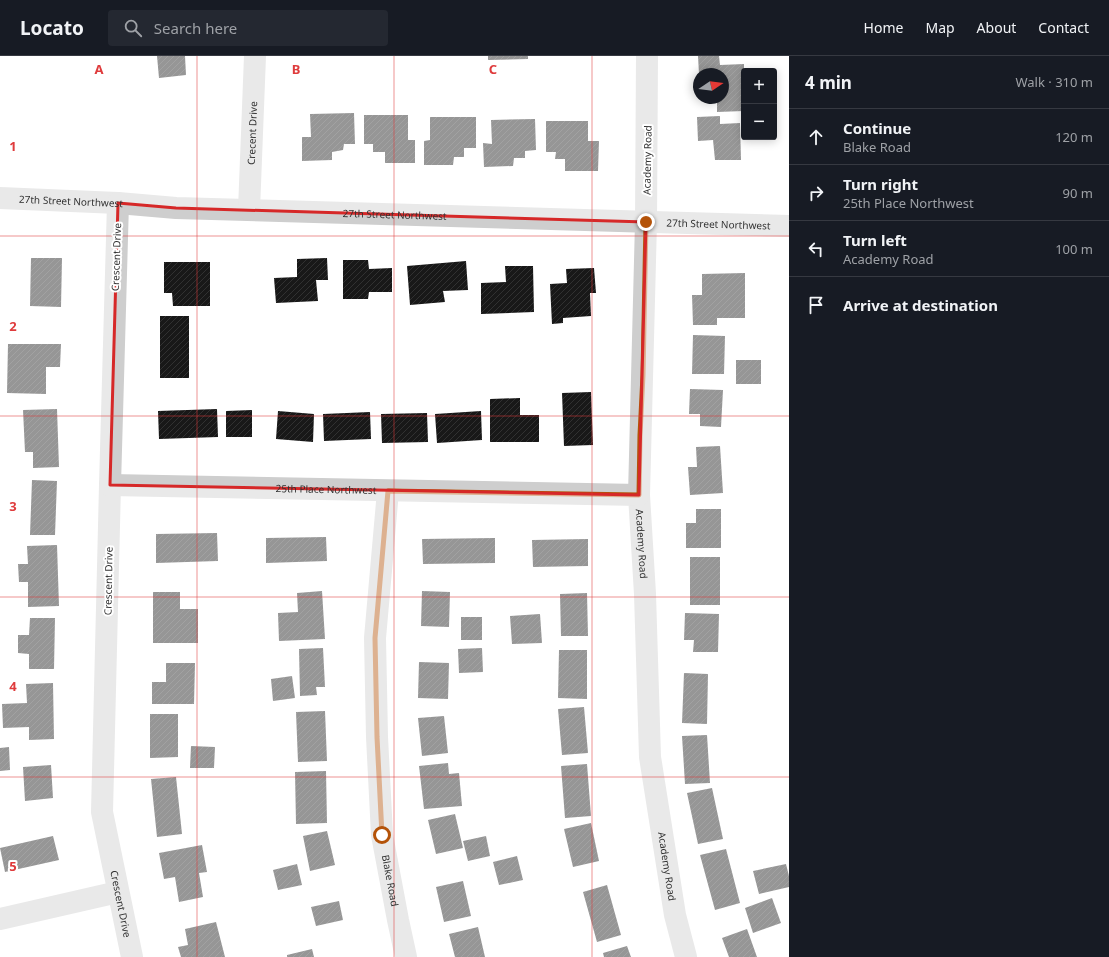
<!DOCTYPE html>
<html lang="en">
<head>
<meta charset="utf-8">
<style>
	:root { --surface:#171b24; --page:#242831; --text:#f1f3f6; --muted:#9ea1a6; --line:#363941 }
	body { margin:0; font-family:"Noto Sans",sans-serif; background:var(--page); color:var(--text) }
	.controls { position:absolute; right:12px; top:12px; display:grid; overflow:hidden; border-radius:4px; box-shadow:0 2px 10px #0003 }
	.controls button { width:36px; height:36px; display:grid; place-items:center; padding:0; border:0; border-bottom:1px solid var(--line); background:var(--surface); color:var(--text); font:20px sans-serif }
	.compass { position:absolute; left:693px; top:12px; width:36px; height:36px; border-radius:50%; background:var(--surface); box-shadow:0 2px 10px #0003; rotate:77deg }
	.stop { position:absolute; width:12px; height:12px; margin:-9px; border:3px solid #b45309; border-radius:50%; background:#fff }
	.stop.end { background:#b45309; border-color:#fff; box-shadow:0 1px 4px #0008 }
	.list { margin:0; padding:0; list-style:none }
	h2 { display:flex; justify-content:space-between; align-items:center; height:52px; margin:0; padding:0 16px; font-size:17px }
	h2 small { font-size:13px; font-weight:400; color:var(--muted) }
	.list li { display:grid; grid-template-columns:26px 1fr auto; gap:12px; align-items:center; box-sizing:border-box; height:56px; padding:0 16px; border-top:1px solid var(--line) }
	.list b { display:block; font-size:15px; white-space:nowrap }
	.list p { margin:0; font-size:13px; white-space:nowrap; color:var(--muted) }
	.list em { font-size:13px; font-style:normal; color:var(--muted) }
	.icon { flex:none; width:22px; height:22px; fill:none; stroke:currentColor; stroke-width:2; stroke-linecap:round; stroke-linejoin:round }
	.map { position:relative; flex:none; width:789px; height:901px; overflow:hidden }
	header { display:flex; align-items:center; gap:24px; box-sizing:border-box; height:56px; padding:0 20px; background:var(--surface); border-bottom:1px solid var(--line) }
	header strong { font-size:19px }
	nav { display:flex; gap:22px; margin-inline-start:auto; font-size:14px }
	.search { width:280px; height:36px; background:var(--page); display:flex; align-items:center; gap:10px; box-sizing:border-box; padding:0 14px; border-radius:4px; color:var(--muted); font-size:15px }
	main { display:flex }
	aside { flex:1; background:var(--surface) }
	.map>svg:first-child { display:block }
</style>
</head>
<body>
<header>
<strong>Locato</strong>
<div class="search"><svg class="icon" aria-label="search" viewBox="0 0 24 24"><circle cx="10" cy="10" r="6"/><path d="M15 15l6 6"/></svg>Search here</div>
<nav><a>Home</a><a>Map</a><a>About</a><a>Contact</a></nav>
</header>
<main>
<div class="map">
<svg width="789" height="901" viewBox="0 0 789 901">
	<defs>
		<pattern id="building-hatch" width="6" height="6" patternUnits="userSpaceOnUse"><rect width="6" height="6" fill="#181818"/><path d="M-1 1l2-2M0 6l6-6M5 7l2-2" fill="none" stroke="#313131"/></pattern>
	</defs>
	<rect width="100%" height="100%" fill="#fff"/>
	<!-- building -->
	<path fill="url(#building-hatch)" d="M 157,0 L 185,0 L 186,19 L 159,22 Z
		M 488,0 L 528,0 L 528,3 L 488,4 Z
		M 698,0 L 719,0 L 720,9 L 744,8 L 744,55 L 717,56 L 717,42 L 723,42 L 723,18 L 699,18 Z
		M 354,57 L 355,88 L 344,88 L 343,94 L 332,96 L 332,104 L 302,105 L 302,81 L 311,81 L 310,58 Z
		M 364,59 L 408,59 L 408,84 L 415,84 L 415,107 L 385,107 L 385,96 L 373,96 L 373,88 L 364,88 Z
		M 720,60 L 720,68 L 740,67 L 741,104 L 715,104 L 713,84 L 698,85 L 697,61 Z
		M 430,61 L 476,61 L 476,92 L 464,92 L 464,101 L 454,101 L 453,109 L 424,109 L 424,85 L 430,84 Z
		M 535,63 L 536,94 L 525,95 L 525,102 L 514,102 L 513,110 L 484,111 L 483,87 L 492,88 L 491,64 Z
		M 546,65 L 588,65 L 588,85 L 599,85 L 598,115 L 565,115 L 565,103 L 555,103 L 556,96 L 546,96 Z
		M 31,202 L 62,202 L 61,251 L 30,250 Z
		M 327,202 L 328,224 L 316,224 L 318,245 L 276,247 L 274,222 L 297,221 L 297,203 Z
		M 343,204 L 368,204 L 369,213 L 392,212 L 392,236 L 369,236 L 368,243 L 343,243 Z
		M 466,205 L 468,234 L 443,235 L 445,246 L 410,249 L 407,210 Z
		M 164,206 L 210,206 L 210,250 L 173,250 L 172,237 L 164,237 Z
		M 505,210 L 533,210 L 534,256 L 481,258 L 481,227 L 506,226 Z
		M 594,212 L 596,237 L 590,237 L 591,260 L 563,262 L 563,267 L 552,268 L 550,228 L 567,227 L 566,213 Z
		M 745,217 L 745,262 L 717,262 L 717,269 L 693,269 L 692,239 L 702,239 L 702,218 Z
		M 160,260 L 189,260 L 189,322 L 160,322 Z
		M 693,279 L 725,280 L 724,318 L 692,318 Z
		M 8,288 L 61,288 L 60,311 L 46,311 L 46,338 L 7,337 Z
		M 736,304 L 761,304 L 761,328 L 736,328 Z
		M 690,333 L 723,334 L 721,371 L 700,370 L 700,358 L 689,358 Z
		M 591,336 L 593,389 L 564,390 L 562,337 Z
		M 520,342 L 520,359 L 539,359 L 539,386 L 490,386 L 490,343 Z
		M 57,353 L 59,411 L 33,412 L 33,396 L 25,396 L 23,354 Z
		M 217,353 L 218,381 L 159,383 L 158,355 Z
		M 252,354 L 252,381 L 226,381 L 226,355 Z
		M 278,355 L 314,358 L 313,386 L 276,383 Z
		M 481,355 L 482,384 L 437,387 L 435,358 Z
		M 370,356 L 371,383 L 324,385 L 323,358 Z
		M 427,357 L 428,386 L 382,387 L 381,358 Z
		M 720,390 L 723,437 L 690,439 L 688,411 L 697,411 L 696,391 Z
		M 32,424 L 57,425 L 55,479 L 30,479 Z
		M 696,453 L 721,453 L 721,492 L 686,492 L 686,467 L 696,467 Z
		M 217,477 L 218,505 L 156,507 L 156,478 Z
		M 326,481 L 327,505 L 266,507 L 266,482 Z
		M 495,482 L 495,507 L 423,508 L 422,483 Z
		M 588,483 L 588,510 L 533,511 L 532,484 Z
		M 57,489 L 59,550 L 28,551 L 28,526 L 19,526 L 18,508 L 28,508 L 27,490 Z
		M 690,501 L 720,501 L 720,549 L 690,549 Z
		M 322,535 L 325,583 L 279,585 L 278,557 L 298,556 L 297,537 Z
		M 422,535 L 450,536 L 449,571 L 421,570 Z
		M 153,536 L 180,536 L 180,553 L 198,553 L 198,587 L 153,587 Z
		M 587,537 L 588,580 L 561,580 L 560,538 Z
		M 685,557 L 719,558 L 718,596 L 693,596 L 694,584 L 684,584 Z
		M 540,558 L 542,587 L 512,588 L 510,560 Z
		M 461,561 L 482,561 L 482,584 L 461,584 Z
		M 30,562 L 55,562 L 54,613 L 29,613 L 29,598 L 18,597 L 18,579 L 29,579 Z
		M 323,592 L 325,631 L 316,631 L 317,639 L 300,640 L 299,593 Z
		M 482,592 L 483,616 L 459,617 L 458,593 Z
		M 559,594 L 587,594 L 587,643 L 558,642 Z
		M 419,606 L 449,607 L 448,643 L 418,642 Z
		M 166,607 L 195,607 L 194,648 L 152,648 L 152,626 L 166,626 Z
		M 684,617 L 708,618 L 707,668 L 682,667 Z
		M 292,620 L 295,642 L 273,645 L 271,623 Z
		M 53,627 L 54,683 L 29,684 L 29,671 L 3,672 L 2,648 L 27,647 L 26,628 Z
		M 584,651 L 588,697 L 562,699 L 558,653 Z
		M 325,655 L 327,705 L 298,706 L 296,656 Z
		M 150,658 L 178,658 L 178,701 L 150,702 Z
		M 444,660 L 448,697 L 422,700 L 418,662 Z
		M 707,679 L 710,727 L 685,728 L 682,680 Z
		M 191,690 L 215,691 L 214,712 L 190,712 Z
		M 9,691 L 10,714 L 0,715 L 0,692 Z
		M 448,707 L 449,718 L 459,717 L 462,750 L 424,753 L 419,710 Z
		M 587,708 L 591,760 L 565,762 L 561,710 Z
		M 51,709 L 53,742 L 25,745 L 23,711 Z
		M 326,715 L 327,767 L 296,768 L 295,716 Z
		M 176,721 L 182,778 L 157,781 L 151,723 Z
		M 712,732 L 723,783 L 698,788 L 687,737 Z
		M 455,758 L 463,792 L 436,798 L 428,764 Z
		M 591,767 L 599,805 L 573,811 L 564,773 Z
		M 327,775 L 335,809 L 310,815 L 303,780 Z
		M 53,780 L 59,804 L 5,816 L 0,792 Z
		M 486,780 L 490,800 L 468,805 L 463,785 Z
		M 202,789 L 207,816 L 199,817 L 203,841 L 179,846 L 175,821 L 164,823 L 159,797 Z
		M 726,793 L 740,847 L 715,854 L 700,799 Z
		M 517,800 L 523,824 L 499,829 L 493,806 Z
		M 297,808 L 302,829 L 278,834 L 273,814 Z
		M 786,808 L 789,820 L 789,831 L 759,838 L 753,815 Z
		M 463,825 L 471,860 L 444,866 L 436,831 Z
		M 607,829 L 621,879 L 597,886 L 583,836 Z
		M 772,842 L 781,867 L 753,877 L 745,852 Z
		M 339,845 L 343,864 L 316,870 L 311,851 Z
		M 216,866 L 225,901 L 181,901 L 178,891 L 188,889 L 185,873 Z
		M 478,871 L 485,901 L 455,901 L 449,878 Z
		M 747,873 L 757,901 L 729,901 L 722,882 Z
		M 627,890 L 631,901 L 604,901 L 603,897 Z
		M 312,893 L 314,901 L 287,901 L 287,899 Z"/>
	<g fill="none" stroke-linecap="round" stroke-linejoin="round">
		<!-- minor -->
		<g stroke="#cecece" stroke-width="22">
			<path id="s1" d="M 647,0 L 646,166 L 639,439 L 645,538 L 650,701 L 675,859 L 686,901"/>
			<path id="s2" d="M 0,142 L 118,147 L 176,152 L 789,170"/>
			<path id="s3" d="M 118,147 L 110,429 L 102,756 L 132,901"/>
			<path id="s4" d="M 249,154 L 255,0"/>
			<path id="s5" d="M 110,429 L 639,439"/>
			<path id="s6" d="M 388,435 L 375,582 L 377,681 L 382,779 L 398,864 L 406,901"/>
			<path d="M 0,863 L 118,836"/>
		</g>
	</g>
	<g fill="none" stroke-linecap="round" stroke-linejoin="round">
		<!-- route -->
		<path stroke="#b45309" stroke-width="5" d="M 382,779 L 377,681 L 375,582 L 388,435 L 639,439 L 640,379 L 643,319 L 646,166"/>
	</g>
	<!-- marked area -->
	<path d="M0 0H789V901H0ZM 118,147 L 176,152 L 646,166 L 639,439 L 110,429 Z" fill="#fff" fill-opacity=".55" fill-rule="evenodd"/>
	<path fill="none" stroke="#d62828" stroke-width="3" stroke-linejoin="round" d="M 118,147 L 176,152 L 646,166 L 639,439 L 110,429 Z"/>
	<!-- grid -->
	<path fill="none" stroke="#df3b3c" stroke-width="1" stroke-opacity="0.55" d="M 197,0 L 197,901M 394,0 L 394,901M 592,0 L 592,901M 0,180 L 789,180M 0,360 L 789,360M 0,541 L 789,541M 0,721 L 789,721"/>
	<g text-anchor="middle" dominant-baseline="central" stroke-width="4" stroke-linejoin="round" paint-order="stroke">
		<!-- street labels -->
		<g font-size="10" fill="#313131" stroke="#fff">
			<text stroke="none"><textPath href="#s4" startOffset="77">Crecent Drive</textPath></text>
			<text transform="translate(647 104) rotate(-89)">Academy Road</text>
			<text stroke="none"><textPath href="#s2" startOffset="71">27th Street Northwest</textPath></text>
			<text stroke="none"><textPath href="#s2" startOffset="395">27th Street Northwest</textPath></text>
			<text stroke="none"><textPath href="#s2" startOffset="719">27th Street Northwest</textPath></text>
			<text transform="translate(116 201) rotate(-88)">Crescent Drive</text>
			<text stroke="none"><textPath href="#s5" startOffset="216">25th Place Northwest</textPath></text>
			<text stroke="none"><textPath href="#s1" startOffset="488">Academy Road</textPath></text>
			<text transform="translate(108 525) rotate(-89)">Crescent Drive</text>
			<text stroke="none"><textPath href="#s1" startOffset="812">Academy Road</textPath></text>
			<text stroke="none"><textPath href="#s6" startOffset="391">Blake Road</textPath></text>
			<text stroke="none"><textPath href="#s3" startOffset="703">Crescent Drive</textPath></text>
		</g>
	</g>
	<g font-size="13" text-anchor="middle" font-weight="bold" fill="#df3b3c" stroke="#fff" stroke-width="4" stroke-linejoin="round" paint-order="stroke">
		<text x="99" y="18">A</text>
		<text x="296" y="18">B</text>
		<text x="493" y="18">C</text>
		<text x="13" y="95">1</text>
		<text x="13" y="275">2</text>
		<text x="13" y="455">3</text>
		<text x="13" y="635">4</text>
		<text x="13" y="815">5</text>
	</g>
</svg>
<div class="controls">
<button>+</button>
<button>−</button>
</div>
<svg class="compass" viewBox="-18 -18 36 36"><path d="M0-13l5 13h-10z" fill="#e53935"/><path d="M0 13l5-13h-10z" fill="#9ea1a6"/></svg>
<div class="stop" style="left:382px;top:779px"></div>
<div class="stop end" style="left:646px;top:166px"></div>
</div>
<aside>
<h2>4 min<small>Walk · 310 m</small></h2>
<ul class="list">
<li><svg class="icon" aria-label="ahead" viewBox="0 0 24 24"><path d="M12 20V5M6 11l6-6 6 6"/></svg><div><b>Continue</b><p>Blake Road</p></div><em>120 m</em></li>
<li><svg class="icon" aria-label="right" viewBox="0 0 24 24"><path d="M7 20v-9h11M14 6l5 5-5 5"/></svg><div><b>Turn right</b><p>25th Place Northwest</p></div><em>90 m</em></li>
<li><svg class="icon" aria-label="left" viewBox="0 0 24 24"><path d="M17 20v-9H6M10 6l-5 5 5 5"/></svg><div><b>Turn left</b><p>Academy Road</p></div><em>100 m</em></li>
<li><svg class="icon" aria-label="arrive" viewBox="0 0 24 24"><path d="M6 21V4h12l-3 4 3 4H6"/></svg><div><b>Arrive at destination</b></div></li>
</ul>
</aside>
</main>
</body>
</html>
